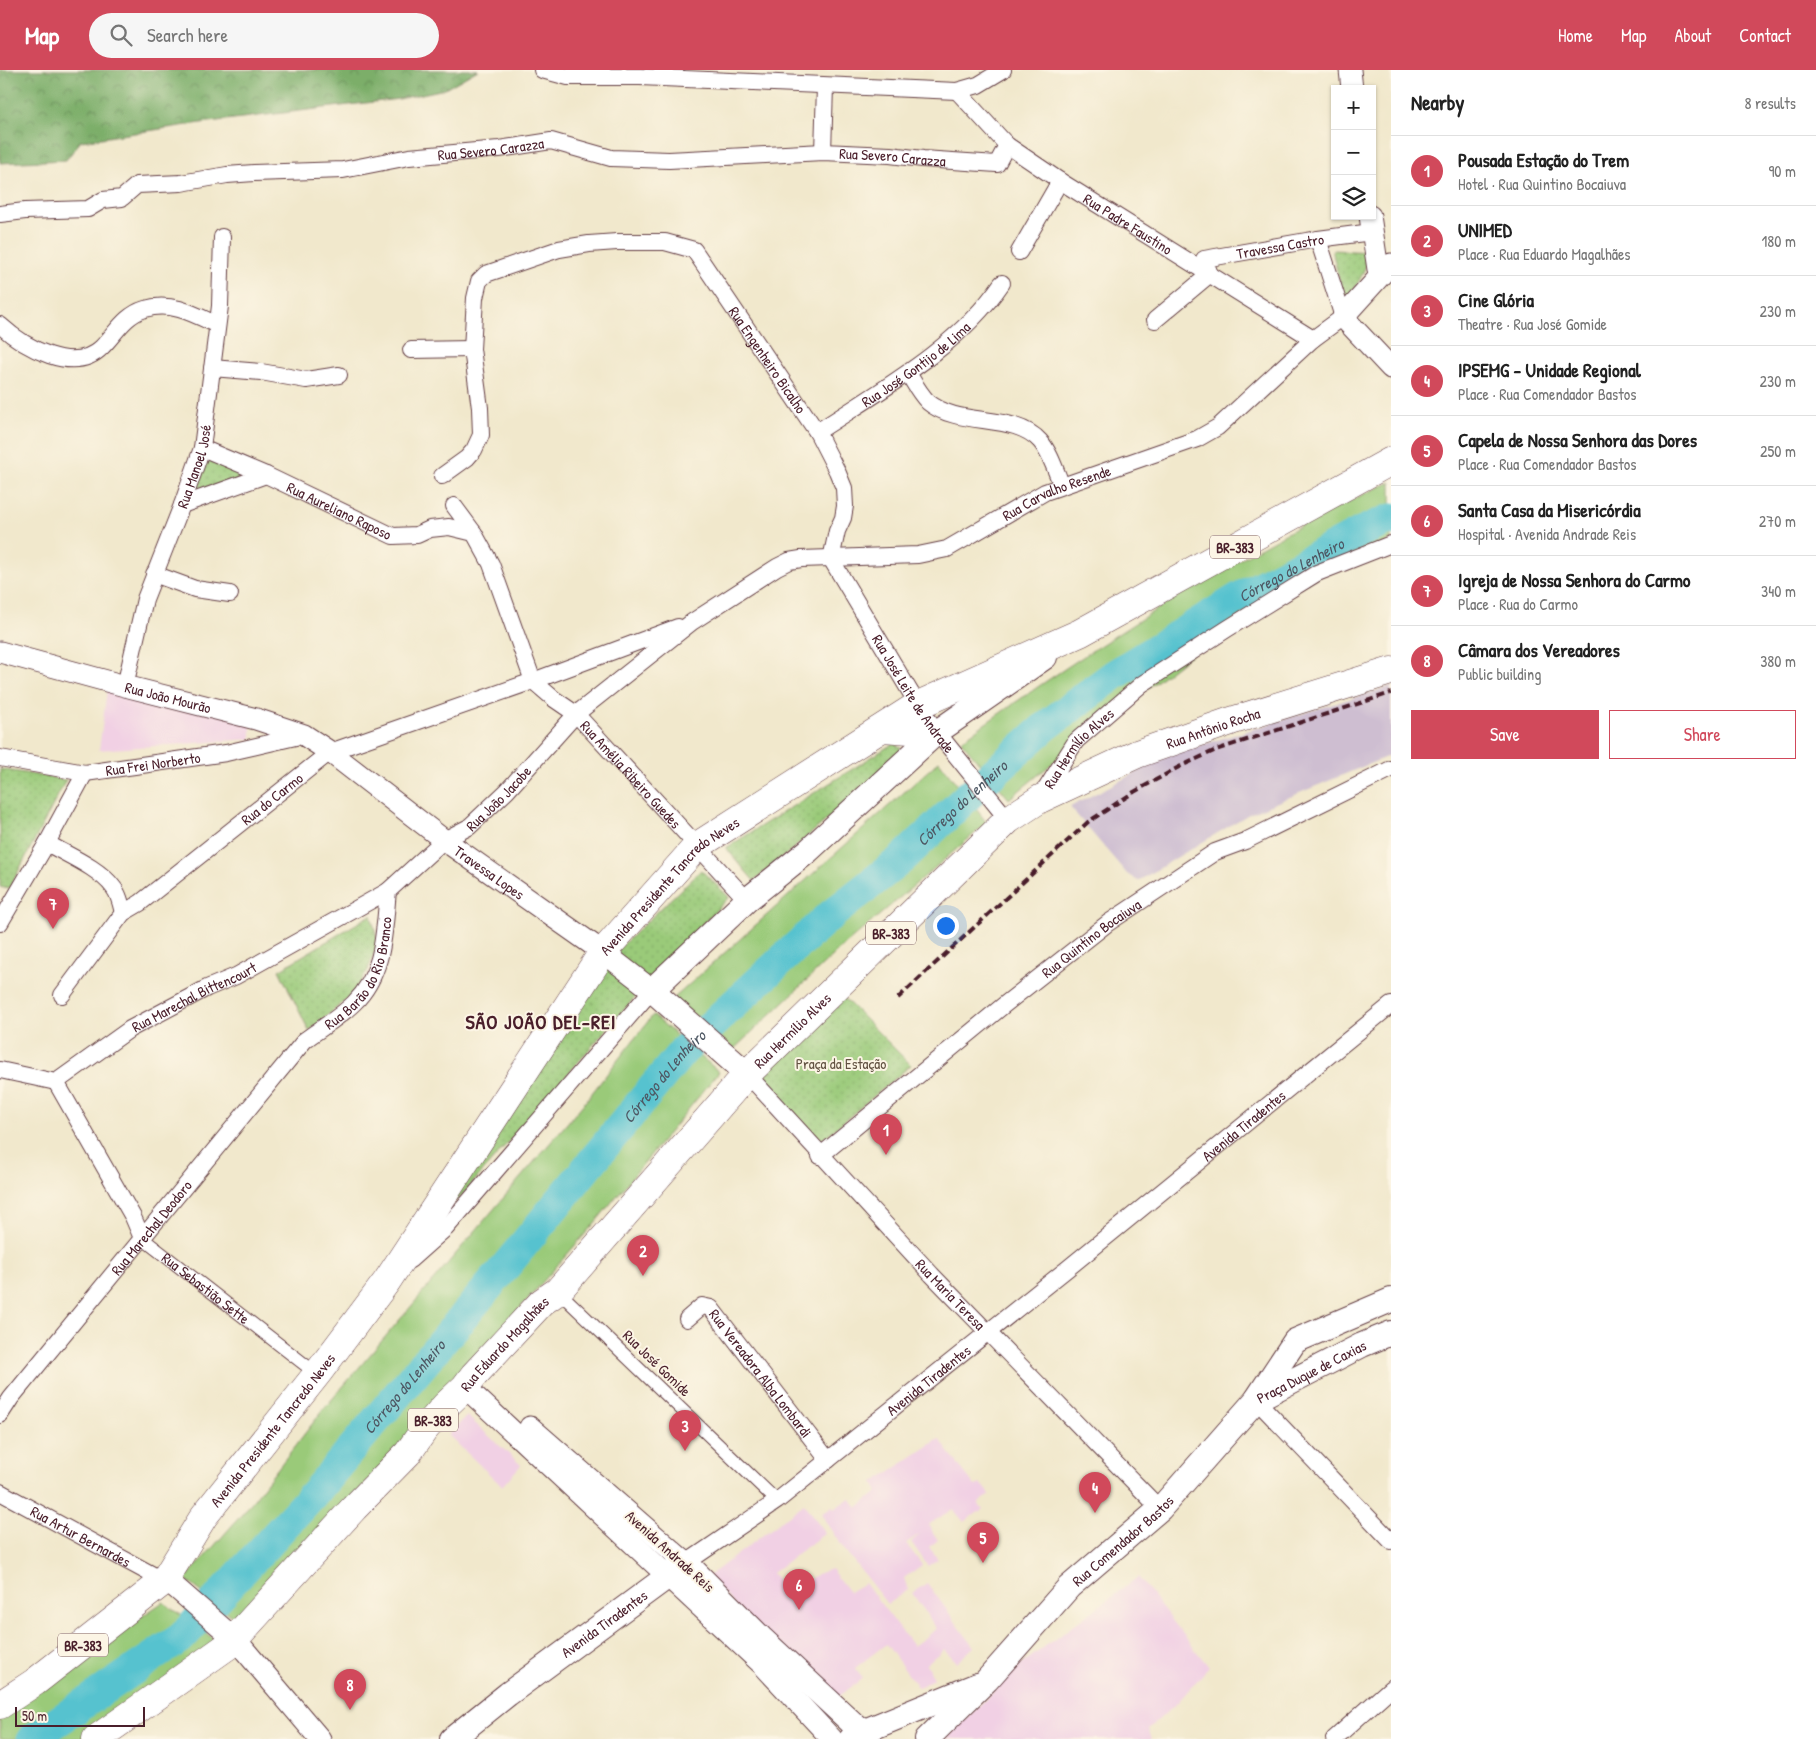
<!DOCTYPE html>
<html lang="en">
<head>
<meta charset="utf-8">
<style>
	:root { --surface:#fff; --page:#f6f6f6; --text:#222; --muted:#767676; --line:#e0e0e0; --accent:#d1495b }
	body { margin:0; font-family:"Patrick Hand",sans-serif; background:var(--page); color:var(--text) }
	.controls { position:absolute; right:15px; top:15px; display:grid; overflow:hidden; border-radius:0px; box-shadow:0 1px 4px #0004 }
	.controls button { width:45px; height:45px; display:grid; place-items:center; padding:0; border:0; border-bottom:1px solid var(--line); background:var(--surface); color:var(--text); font:25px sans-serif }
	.scale { position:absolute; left:15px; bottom:12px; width:130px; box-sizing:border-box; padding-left:5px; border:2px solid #4a1f2b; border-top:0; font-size:14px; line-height:18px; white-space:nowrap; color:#4a1f2b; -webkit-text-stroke:4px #fcf5e5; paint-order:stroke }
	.you { position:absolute; left:945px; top:855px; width:18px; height:18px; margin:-12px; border:4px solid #fff; border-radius:50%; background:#1a73e8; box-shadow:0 0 0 8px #1a73e833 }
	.badge { display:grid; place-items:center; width:32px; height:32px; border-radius:50%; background:var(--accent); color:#fff; font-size:16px; font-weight:700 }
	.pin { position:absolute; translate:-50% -41px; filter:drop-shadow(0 1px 2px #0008) }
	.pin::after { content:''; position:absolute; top:26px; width:18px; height:15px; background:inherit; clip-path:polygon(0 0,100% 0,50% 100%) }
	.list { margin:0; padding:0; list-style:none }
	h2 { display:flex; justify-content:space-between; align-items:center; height:65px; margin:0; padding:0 20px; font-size:21px }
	h2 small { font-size:16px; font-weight:400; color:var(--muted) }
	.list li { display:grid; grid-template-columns:32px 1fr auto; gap:15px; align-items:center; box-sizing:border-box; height:70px; padding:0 20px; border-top:1px solid var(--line) }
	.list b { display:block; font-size:19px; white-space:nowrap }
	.list p { margin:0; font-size:16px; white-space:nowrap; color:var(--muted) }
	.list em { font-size:16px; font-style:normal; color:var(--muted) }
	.actions { display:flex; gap:10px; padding:15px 20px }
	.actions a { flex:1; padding:11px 0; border:1px solid var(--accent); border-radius:0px; text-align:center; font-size:18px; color:var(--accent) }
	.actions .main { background:var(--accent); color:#fff }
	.icon { flex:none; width:28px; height:28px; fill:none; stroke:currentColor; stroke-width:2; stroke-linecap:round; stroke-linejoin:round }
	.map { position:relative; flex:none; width:1391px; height:1669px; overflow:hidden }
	header { display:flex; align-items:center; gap:30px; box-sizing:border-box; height:70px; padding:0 25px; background:var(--accent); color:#fff }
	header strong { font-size:24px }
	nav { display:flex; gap:28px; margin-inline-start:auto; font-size:18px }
	.search { width:350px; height:45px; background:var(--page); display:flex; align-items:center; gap:12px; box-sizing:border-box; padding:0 18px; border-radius:28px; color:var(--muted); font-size:19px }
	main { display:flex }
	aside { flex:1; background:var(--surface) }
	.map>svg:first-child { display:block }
</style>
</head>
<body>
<header>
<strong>Map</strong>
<div class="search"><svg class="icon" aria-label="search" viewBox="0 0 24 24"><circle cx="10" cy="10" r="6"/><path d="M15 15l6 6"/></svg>Search here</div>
<nav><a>Home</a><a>Map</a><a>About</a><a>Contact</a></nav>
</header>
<main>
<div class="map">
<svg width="1391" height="1669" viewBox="0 0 1391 1669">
	<defs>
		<pattern id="forest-crowns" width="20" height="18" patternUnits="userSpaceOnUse" patternTransform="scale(1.25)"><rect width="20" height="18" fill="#7bae69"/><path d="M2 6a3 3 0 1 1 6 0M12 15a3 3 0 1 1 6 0" fill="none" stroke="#678d57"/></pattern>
		<pattern id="park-dots" width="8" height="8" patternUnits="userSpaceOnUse" patternTransform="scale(1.25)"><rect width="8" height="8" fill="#9aca79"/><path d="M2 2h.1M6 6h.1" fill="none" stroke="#86ad69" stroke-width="1.8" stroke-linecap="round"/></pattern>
	</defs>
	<rect width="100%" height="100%" fill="#fcf5e5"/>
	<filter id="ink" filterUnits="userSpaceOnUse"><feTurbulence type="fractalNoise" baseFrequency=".02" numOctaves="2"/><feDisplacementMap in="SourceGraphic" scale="10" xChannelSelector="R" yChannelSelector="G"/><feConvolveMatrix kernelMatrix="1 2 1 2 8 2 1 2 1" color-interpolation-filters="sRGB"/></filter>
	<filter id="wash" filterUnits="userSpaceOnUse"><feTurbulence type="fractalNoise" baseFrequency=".0096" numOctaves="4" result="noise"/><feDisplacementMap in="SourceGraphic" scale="20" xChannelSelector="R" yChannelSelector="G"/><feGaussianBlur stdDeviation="1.12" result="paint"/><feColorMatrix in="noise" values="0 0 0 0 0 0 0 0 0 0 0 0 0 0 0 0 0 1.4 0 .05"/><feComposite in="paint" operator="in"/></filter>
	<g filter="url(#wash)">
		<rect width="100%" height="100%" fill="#f1e8cc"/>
		<!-- built -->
		<path fill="#f1d0e4" d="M 107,620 L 251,651 L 251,669 L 99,680 Z
			M 467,1346 L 521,1395 L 502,1416 L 448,1365 Z
			M 939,1369 L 975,1416 L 980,1413 L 990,1425 L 978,1433 L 983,1439 L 964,1452 L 953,1439 L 928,1455 L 938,1470 L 929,1477 L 938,1489 L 928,1496 L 911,1472 L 921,1463 L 906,1473 L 922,1495 L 904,1508 L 908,1520 L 887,1534 L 840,1474 L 821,1444 L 832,1436 L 834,1439 L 850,1428 L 857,1438 L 878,1422 L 873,1413 Z
			M 804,1434 L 825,1463 L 772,1503 L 789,1524 L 817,1504 L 831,1499 L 849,1522 L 865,1513 L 913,1576 L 937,1559 L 912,1523 L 927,1513 L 974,1577 L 957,1592 L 944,1579 L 926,1594 L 934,1608 L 918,1618 L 886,1574 L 855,1598 L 863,1608 L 824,1638 L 709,1506 Z
			M 1138,1507 L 1209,1597 L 1177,1633 L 1148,1659 L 1152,1669 L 946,1669 L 1019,1596 Z"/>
		<!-- railway -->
		<path fill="#cebed1" d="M 1391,616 L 1391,685 L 1249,744 L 1138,811 L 1127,804 L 1070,737 L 1169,685 Z"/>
		<!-- grass -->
		<path fill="#9aca79" stroke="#727452" d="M 1391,412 L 1391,470 L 1239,547 L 1060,687 L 1009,729 L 961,671 C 1031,620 1104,572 1178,526 C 1247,484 1317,444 1391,412 Z
			M 939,691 L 987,753 L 840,879 L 734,979 L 673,929 Z
			M 653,945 L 719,1002 L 593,1155 L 242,1554 L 185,1509 L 244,1442 L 323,1340 L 585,1032 Z
			M 163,1532 L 218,1572 L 97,1669 L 0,1669 L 0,1642 Z"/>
		<!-- forest -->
		<path fill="url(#forest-crowns)" stroke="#62664a" d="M 0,0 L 478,0 L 445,19 L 399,29 L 201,53 L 81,71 L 66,90 L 0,93 Z"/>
		<!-- park -->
		<path fill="url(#park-dots)" stroke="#727452" d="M 1332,180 L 1372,182 L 1360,209 L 1345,234 Z
			M 204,383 L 254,408 L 193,426 Z
			M 894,673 L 901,678 L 902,687 L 754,811 L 726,778 Z
			M 0,699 L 66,710 L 9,819 L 0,817 Z
			M 701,800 L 729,827 L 646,913 L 610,887 Z
			M 371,845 L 378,873 L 368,900 L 352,925 L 309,961 L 279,900 Z
			M 605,893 L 641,920 L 457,1131 L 451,1127 Z
			M 843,927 L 911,995 L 818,1073 L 757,1007 Z"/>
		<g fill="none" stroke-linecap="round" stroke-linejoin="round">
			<!-- river -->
			<path stroke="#56c2cf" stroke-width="31" id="s1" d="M 32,1669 L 182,1567 L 317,1420 L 501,1202 L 683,981 L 826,849 L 903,788 L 969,725 L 1046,656 L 1114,605 L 1240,527 L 1363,461 L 1391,449"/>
		</g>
	</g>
	<g filter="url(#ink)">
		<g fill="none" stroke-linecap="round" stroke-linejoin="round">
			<!-- pedestrian casing -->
			<g stroke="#633d43" stroke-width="14">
				<g id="pedestrian">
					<path id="s2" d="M 142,1168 L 317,1304"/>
					<path d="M 558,1221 L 777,1431"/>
				</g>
			</g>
			<!-- minor casing -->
			<g stroke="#633d43" stroke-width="18">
				<g id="minor">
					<path d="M 542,0 L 568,7 L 640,7 L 957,21 L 978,15 L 1003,0"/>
					<path id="s3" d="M 957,21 L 1007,75 L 1060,111 L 1313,269"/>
					<path d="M 823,82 L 825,16"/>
					<path id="s4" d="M 0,144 L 25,141 L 88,139 L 103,130 L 122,128 L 137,115 L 181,113 L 227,105 L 254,103 L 343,100 L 409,87 L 499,79 L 551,71 L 611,88 L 669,90 L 823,82 L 890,85 L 923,89 L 997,94 L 1007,75"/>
					<path d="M 1019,182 L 1060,111"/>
					<path id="s5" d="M 1155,250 L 1210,204 L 1204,189 L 1318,169 L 1372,162"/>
					<path d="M 0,255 C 24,277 74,306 102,277 C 116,263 125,245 145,239 C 171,231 194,244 217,255"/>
					<path d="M 411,280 L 472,279"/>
					<path d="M 212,298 L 261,302 L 306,310 L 339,305"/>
					<path d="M 908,303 C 914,313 920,324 928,332 C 959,358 1014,342 1040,371 C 1050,382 1056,402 1062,416"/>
					<path id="s6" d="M 817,362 C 881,320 958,278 1002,213"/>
					<path id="s7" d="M 202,378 L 266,405 L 393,466 L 417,465 L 430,459 L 449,457 L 474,463 L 491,494 L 533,611 L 554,629 L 576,644 L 747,830"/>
					<path id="s8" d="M 442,406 L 467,388 L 474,380 L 481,365 L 480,338 L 472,279 L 475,228 L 479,211 L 486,204 L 559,179 L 589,174 L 617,172 L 665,172 L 694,180 L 817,362 L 837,401 L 844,418 L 845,436 L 843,448 L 837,461 L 831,489"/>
					<path d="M 182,435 L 266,405"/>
					<path d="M 454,436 L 474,463"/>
					<path id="s9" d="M 831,489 L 918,635 L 937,662 L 1008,750"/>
					<path d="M 154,504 L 195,519 L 230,524"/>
					<path id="s10" d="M 125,616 L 145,529 L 182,435 L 202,378 L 220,236 L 222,167"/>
					<path id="s11" d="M 0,688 L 85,703 L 226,683 L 304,665"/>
					<path id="s12" d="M 1042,725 L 1076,671 L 1142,614 L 1227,559 L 1317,503 L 1391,474"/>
					<path d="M 47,773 C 67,785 99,798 113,817 C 119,824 121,834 123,843"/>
					<path d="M 0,853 L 47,773 L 85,703"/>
					<path id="s13" d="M 62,925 L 123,843 L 140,833 L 330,682 L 533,611 L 678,557"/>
					<path id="s14" d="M 0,1000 L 56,1012 L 130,959 L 207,918 L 236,906 L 388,821 L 444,770 L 469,757 L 507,721 L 576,644 L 692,552 L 777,497 L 789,491 L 801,489 L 918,485 L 947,479 L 1045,422 L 1197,369 L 1218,357 L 1313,269 L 1343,247 L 1318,169"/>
					<path id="s15" d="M 747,1004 L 932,1205 L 1160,1439"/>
					<path d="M 56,1012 L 133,1147 L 142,1168"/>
					<path id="s16" d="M 820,1086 L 1004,935 L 1108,853 L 1215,782 L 1245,771 L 1391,699"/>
					<path d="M 410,1190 L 446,1158 L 652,920"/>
					<path id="s17" d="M 687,1249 L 702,1236 L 711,1238 L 828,1390"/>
					<path d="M 1256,1330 L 1391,1471"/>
					<path id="s18" d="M 0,1345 L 11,1328 L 305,970 C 321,958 340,947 354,933 C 385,903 384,860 388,821"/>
					<path id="s19" d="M 0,1422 L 164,1511"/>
					<path id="s20" d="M 686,1493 L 777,1431 L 828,1390 L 1067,1199 L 1391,935"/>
					<path d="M 1334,1669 L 1391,1618"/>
				</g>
			</g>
			<!-- tertiary casing -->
			<g stroke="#633d43" stroke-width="23">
				<g id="tertiary">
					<path d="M 1350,0 L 1352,19"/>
					<path d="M 1370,146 L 1379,206"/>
					<path d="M 1391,194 L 1343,247 L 1391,298"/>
					<path id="s21" d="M 0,582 L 125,616 L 256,649 L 304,665 L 330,682 L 444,770 L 603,882 L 652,920"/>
					<path d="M 465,1317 L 762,1594 L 832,1669"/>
					<path d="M 530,1357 L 686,1493"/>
					<path d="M 164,1511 L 175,1517 L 236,1570 L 320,1669"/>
				</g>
			</g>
			<!-- secondary casing -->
			<g stroke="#633d43" stroke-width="26">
				<g id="secondary">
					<path d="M 747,1004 L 652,920 L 747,830 L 808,781 L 937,662 L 1045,587"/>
					<path id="s22" d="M 1257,1329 L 1362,1275 L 1391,1263"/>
					<path id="s23" d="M 452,1669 L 508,1624 L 686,1493 L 761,1568 L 862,1662 L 867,1669"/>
					<path d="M 851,1669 L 862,1662 L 977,1615"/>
					<path id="s24" d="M 927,1669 L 987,1610 L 1069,1517 L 1160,1439 L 1256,1330 L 1295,1271 L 1391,1230"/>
				</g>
			</g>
			<!-- trunk casing -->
			<g stroke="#633d43" stroke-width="29">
				<g id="trunk">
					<path d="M 883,658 L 937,662"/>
					<path id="s25" d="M 0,1635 L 35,1612 L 164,1511 L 204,1446 L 317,1304 L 387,1211 L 603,882 L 697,776 L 918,635 L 1080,563 L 1391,391"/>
					<path id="s26" d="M 96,1669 L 236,1570 L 240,1563 L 354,1438 L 408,1383 L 424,1360 L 445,1336 L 465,1317 L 474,1305 L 542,1232 L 558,1221 L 747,1004 L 1008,750 L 1040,729 L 1137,684 L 1231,651 L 1391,601"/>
				</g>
			</g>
			<!-- pedestrian -->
			<use href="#pedestrian" stroke="#fff" stroke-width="12"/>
			<!-- minor -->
			<use href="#minor" stroke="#fff" stroke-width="16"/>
			<!-- tertiary -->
			<use href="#tertiary" stroke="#fff" stroke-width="21"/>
			<!-- secondary -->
			<use href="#secondary" stroke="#fff" stroke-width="24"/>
			<!-- trunk -->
			<use href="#trunk" stroke="#fff" stroke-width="28"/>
			<!-- rail -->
			<path stroke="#4a1f2b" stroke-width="4" stroke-dasharray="8 4" stroke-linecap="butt" d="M 898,928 L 1088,752 L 1134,722 L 1179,697 L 1216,680 L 1391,623"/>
		</g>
	</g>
	<g text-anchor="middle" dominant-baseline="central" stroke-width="4" stroke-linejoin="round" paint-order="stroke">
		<!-- shield labels -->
		<g fill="#fcf5e5" stroke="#7f5f63" stroke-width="1">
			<rect x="1210" y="465.5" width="50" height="23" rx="4"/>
			<rect x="866" y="851.5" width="50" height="23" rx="4"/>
			<rect x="408" y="1338.5" width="50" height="23" rx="4"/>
			<rect x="58" y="1563.5" width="50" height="23" rx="4"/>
		</g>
		<g font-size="14" font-weight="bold" fill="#4a1f2b">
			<text x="1235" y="477">BR-383</text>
			<text x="891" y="863">BR-383</text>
			<text x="433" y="1350">BR-383</text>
			<text x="83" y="1575">BR-383</text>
		</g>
		<!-- street labels -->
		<g font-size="15" fill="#4a1f2b" stroke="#fcf5e5">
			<text stroke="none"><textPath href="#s4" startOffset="501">Rua Severo Carazza</textPath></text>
			<text stroke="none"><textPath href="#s4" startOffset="906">Rua Severo Carazza</textPath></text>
			<text stroke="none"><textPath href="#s3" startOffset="218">Rua Padre Faustino</textPath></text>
			<text stroke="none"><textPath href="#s5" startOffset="165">Travessa Castro</textPath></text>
			<text stroke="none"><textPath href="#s8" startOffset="569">Rua Engenheiro Bicalho</textPath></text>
			<text stroke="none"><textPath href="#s6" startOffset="120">Rua José Gontijo de Lima</textPath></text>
			<text stroke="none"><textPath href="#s10" startOffset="231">Rua Manoel José</textPath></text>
			<text stroke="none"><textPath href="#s14" startOffset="1246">Rua Carvalho Resende</textPath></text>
			<text stroke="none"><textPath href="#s7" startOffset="151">Rua Aureliano Raposo</textPath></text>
			<text stroke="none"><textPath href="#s9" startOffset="158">Rua José Leite de Andrade</textPath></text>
			<text stroke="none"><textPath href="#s21" startOffset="174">Rua João Mourão</textPath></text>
			<text stroke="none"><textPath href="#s26" startOffset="1525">Rua Antônio Rocha</textPath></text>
			<text stroke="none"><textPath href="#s12" startOffset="60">Rua Hermílio Alves</textPath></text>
			<text stroke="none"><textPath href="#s11" startOffset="155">Rua Frei Norberto</textPath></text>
			<text stroke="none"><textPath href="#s7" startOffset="589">Rua Amélia Ribeiro Guedes</textPath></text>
			<text stroke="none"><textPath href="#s14" startOffset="586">Rua João Jacobe</textPath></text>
			<text stroke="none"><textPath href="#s13" startOffset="290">Rua do Carmo</textPath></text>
			<text stroke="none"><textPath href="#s21" startOffset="546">Travessa Lopes</textPath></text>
			<text stroke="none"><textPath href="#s25" startOffset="1068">Avenida Presidente Tancredo Neves</textPath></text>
			<text stroke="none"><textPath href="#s16" startOffset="348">Rua Quintino Bocaiuva</textPath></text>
			<text stroke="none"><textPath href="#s18" startOffset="574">Rua Barão do Rio Branco</textPath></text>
			<text stroke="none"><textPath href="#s14" startOffset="220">Rua Marechal Bittencourt</textPath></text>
			<text stroke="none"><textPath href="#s26" startOffset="998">Rua Hermílio Alves</textPath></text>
			<text stroke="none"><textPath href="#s20" startOffset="709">Avenida Tiradentes</textPath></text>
			<text stroke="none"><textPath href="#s18" startOffset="241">Rua Marechal Deodoro</textPath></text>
			<text stroke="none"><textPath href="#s2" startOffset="81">Rua Sebastião Sette</textPath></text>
			<text stroke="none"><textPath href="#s15" startOffset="300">Rua Maria Teresa</textPath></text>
			<text stroke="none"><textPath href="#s26" startOffset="572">Rua Eduardo Magalhães</textPath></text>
			<text transform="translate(657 1293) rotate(44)">Rua José Gomide</text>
			<text stroke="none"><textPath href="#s22" startOffset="61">Praça Duque de Caxias</textPath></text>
			<text stroke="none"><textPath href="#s17" startOffset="111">Rua Vereadora Alba Lombardi</textPath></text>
			<text stroke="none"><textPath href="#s20" startOffset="304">Avenida Tiradentes</textPath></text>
			<text stroke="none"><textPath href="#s25" startOffset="392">Avenida Presidente Tancredo Neves</textPath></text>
			<text stroke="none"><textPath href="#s19" startOffset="92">Rua Artur Bernardes</textPath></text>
			<text stroke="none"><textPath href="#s24" startOffset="279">Rua Comendador Bastos</textPath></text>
			<text transform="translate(670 1481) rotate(42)">Avenida Andrade Reis</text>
			<text stroke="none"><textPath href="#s23" startOffset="191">Avenida Tiradentes</textPath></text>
		</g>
		<!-- park labels -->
		<g font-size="15" fill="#625242" stroke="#fcf5e5">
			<text x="841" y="993">Praça da Estação</text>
		</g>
		<!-- water labels -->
		<g font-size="16" font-style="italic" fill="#4e5864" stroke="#fcf5e5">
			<text stroke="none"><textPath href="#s1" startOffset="1731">Córrego do Lenheiro</textPath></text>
			<text stroke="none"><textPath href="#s1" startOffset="1326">Córrego do Lenheiro</textPath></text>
			<text stroke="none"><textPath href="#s1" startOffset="921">Córrego do Lenheiro</textPath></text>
			<text stroke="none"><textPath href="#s1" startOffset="516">Córrego do Lenheiro</textPath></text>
		</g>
		<!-- district labels -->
		<g font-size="20" font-weight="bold" letter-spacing="1" fill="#4a1f2b" stroke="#fcf5e5">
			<text x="541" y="951">SÃO JOÃO DEL-REI</text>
		</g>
	</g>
</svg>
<div class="controls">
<button>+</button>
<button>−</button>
<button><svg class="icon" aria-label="layers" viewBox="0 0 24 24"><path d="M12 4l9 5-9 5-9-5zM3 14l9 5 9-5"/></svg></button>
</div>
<div class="scale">50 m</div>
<div class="you"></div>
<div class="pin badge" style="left:886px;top:1085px">1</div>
<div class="pin badge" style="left:643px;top:1206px">2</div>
<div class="pin badge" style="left:685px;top:1381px">3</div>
<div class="pin badge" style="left:1095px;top:1443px">4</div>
<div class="pin badge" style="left:983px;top:1493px">5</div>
<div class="pin badge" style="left:799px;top:1540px">6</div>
<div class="pin badge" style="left:53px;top:859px">7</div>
<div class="pin badge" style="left:350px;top:1640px">8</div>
</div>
<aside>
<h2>Nearby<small>8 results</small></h2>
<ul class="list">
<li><span class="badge">1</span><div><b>Pousada Estação do Trem</b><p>Hotel · Rua Quintino Bocaiuva</p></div><em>90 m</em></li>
<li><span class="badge">2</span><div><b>UNIMED</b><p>Place · Rua Eduardo Magalhães</p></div><em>180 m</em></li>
<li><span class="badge">3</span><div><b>Cine Glória</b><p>Theatre · Rua José Gomide</p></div><em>230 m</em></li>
<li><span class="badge">4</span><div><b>IPSEMG - Unidade Regional</b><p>Place · Rua Comendador Bastos</p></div><em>230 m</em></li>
<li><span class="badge">5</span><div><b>Capela de Nossa Senhora das Dores</b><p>Place · Rua Comendador Bastos</p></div><em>250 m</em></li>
<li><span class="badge">6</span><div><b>Santa Casa da Misericórdia</b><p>Hospital · Avenida Andrade Reis</p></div><em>270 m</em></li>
<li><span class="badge">7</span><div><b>Igreja de Nossa Senhora do Carmo</b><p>Place · Rua do Carmo</p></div><em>340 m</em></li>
<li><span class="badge">8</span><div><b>Câmara dos Vereadores</b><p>Public building</p></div><em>380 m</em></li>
</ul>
<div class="actions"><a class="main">Save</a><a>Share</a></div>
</aside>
</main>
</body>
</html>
